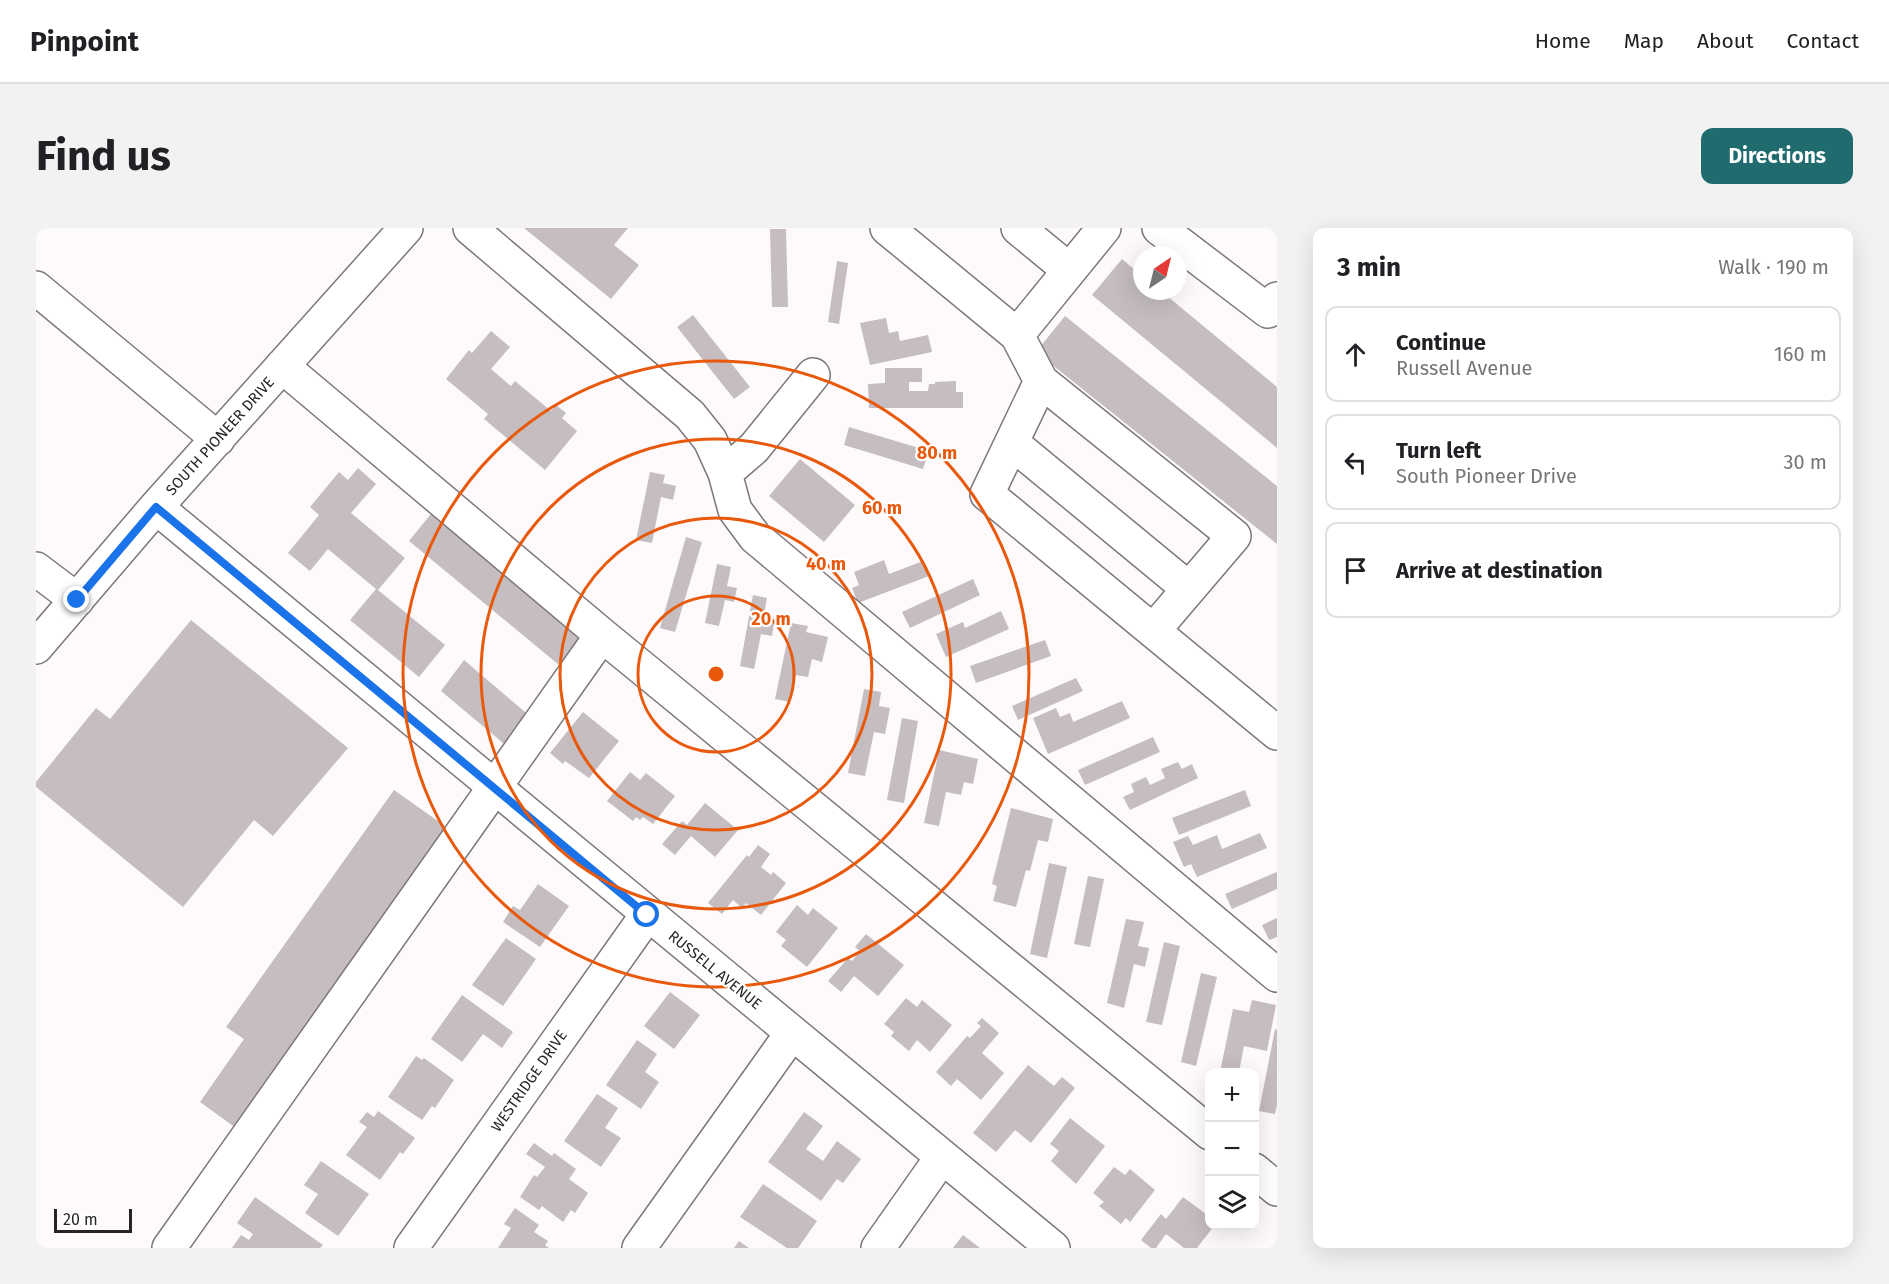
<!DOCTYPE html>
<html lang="en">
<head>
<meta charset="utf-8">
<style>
	:root { --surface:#fff; --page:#f2f2f2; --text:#202124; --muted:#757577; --line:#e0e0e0; --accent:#1f6b6d }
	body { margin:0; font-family:"Fira Sans",sans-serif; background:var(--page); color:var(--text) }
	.controls { position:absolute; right:18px; bottom:18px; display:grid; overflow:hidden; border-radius:12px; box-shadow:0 6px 24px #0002 }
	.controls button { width:54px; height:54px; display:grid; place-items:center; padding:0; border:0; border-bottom:2px solid var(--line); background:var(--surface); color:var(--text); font:30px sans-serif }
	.compass { position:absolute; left:1097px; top:18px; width:54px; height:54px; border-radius:50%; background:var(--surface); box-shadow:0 6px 24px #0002; rotate:35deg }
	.scale { position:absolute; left:18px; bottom:15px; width:78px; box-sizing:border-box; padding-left:6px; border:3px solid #272426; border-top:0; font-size:16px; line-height:21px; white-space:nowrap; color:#272426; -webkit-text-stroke:4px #fff; paint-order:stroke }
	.stop { position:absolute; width:18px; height:18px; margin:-14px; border:4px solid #1a73e8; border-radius:50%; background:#fff }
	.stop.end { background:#1a73e8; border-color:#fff; box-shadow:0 2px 6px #0008 }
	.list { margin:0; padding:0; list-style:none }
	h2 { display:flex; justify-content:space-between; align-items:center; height:78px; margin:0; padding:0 24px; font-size:26px }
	h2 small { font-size:20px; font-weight:400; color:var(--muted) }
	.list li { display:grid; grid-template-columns:39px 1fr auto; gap:18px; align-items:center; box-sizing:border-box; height:96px; margin:0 12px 12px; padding:0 12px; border:2px solid var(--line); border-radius:12px }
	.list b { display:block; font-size:22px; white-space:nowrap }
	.list p { margin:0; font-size:20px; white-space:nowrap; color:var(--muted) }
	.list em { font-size:20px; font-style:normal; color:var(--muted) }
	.icon { flex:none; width:33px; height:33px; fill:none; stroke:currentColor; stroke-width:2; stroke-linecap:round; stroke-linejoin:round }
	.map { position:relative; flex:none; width:1241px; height:1020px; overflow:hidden; border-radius:12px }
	header { display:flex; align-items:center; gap:36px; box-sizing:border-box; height:84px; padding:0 30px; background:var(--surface); border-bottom:2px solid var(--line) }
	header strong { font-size:28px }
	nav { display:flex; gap:33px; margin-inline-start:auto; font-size:21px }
	.intro { display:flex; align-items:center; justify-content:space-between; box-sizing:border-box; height:144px; padding:0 36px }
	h1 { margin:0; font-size:42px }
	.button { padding:15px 27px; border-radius:12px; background:var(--accent); color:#fff; font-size:21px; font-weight:700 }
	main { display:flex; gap:36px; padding:0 36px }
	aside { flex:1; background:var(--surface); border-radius:12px; box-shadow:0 6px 24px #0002 }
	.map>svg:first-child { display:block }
</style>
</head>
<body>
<header>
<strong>Pinpoint</strong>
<nav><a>Home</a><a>Map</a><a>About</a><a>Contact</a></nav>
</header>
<div class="intro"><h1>Find us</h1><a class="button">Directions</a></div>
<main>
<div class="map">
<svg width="1241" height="1020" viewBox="0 0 1241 1020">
	<rect width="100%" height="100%" fill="#fef9fb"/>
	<!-- building -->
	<path fill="#c5bdc0" d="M 488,0 L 592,0 L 578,17 L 603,37 L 575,71 Z
		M 734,1 L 750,1 L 752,79 L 736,79 Z
		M 1086,31 L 1106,48 L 1106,63 L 1125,63 L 1241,159 L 1241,220 L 1056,67 Z
		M 801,33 L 812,35 L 803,96 L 792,94 Z
		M 657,87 L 714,159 L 698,171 L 641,99 Z
		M 1029,88 L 1241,258 L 1241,316 L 1000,124 Z
		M 850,90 L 853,105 L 862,103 L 864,113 L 892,107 L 896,124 L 834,137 L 824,95 Z
		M 455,103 L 474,119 L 455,141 L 475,158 L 479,153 L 515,183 L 520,177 L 530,185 L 526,190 L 541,203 L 509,242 L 448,191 L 452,186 L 410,151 L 433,122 L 436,125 Z
		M 849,140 L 886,140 L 886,154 L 873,154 L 873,163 L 892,163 L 893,156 L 899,156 L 899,154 L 920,153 L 920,164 L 927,164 L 927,180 L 833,180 L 832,156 L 849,155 Z
		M 813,199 L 893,223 L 887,241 L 808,217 Z
		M 764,231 L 819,277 L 788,314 L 733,268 Z
		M 322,240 L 340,256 L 315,285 L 369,330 L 342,362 L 409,417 L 383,449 L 314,392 L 340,361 L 292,321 L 274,343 L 252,325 L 283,287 L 274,279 L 303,244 L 312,252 Z
		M 614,244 L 629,247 L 627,255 L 640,258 L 637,272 L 625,269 L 616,315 L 600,312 Z
		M 399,281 L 555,410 L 529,442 L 373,313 Z
		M 650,309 L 666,314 L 639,404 L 624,400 Z
		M 848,332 L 853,346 L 887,333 L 893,348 L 822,375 L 816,360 L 823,357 L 818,344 Z
		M 681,336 L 695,339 L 691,358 L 701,360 L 698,374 L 689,372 L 683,398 L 669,395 Z
		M 937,351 L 944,367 L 874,400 L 866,384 Z
		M 717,367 L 731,370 L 727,392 L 738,395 L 736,408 L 725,406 L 718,441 L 704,438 Z
		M 965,383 L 973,401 L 910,429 L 900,406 L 927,394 L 929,400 Z
		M 155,392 L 312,520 L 237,608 L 218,592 L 147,679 L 0,559 L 0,554 L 60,480 L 74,491 Z
		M 755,395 L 772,398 L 770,404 L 792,409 L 786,434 L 776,431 L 772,449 L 760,447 L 754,474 L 739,471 Z
		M 1009,412 L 1015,428 L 940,455 L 934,438 Z
		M 428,432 L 495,489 L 473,520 L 405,463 Z
		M 1040,450 L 1047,463 L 982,492 L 976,478 Z
		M 828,461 L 845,464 L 843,478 L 854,480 L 849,506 L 838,504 L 829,548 L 812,545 Z
		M 1086,473 L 1094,490 L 1012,526 L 997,490 L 1020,480 L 1024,489 L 1034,485 L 1037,494 Z
		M 547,484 L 583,513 L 553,550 L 529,533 L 527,536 L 514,525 Z
		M 866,490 L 882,493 L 868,575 L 851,572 Z
		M 1117,509 L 1124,524 L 1049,557 L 1042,542 Z
		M 903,522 L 942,531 L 937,556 L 928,554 L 925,567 L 910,564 L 903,598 L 888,595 Z
		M 1142,534 L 1146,541 L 1156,536 L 1162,550 L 1094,582 L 1087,569 L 1098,564 L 1095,556 L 1110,549 L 1114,557 L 1129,550 L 1125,541 Z
		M 594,544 L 604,552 L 610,545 L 639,568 L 617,596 L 607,589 L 604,592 L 600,589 L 597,593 L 571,573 Z
		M 358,562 L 416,603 L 204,903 L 164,874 L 208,811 L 190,799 Z
		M 1209,562 L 1215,578 L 1143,607 L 1136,590 Z
		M 669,575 L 702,602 L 679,629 L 655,608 L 639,627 L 626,616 L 646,593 L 651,597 Z
		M 975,580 L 1017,591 L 1012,614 L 1002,612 L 994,643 L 990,642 L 980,679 L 957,673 L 961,658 L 956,656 Z
		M 1224,605 L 1231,620 L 1161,649 L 1155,636 L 1148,639 L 1137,614 L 1152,608 L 1157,617 L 1181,607 L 1186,621 Z
		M 722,617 L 734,626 L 725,639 L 735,647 L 737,644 L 750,655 L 725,687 L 710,675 L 706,680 L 697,672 L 686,686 L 672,675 L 711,627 L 713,629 Z
		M 1013,635 L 1031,639 L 1011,730 L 994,726 Z
		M 1241,644 L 1241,661 L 1196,681 L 1189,666 Z
		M 1052,648 L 1068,651 L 1054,719 L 1038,716 Z
		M 502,656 L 533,678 L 504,719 L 467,694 L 477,678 L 484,682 Z
		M 761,677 L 772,687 L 777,680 L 802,700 L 771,739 L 745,718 L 750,712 L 740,704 Z
		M 1241,690 L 1241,709 L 1233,712 L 1226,697 Z
		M 1090,691 L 1108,694 L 1102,718 L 1113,720 L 1109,739 L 1098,736 L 1088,780 L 1071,775 Z
		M 830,706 L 868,737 L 842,768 L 818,748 L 805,764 L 792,753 L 812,730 L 816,733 L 824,723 L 819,719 Z
		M 470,710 L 500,731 L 467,778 L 436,757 Z
		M 1128,714 L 1144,718 L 1126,797 L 1110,794 Z
		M 1165,745 L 1181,749 L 1160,838 L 1145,834 Z
		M 634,764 L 664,787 L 638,821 L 608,798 Z
		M 426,767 L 477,804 L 466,820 L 447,806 L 426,834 L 395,811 Z
		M 870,770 L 881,779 L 886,772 L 916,797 L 894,824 L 881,812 L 873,823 L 855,808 L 858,804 L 848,796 Z
		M 1216,772 L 1240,777 L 1231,823 L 1208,818 L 1203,844 L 1184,844 L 1197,781 L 1213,784 Z
		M 946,790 L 963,805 L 946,825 L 968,845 L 945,872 L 921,851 L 915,858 L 900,844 L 931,808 L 934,810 L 945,798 L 941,795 Z
		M 1239,801 L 1241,802 L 1241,877 L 1239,886 L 1223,883 Z
		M 601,812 L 621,826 L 609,844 L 623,854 L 605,881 L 570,857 Z
		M 380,828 L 386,832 L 388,830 L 418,852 L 399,880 L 396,878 L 386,892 L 352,869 Z
		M 992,837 L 1018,858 L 1026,849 L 1039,860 L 995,915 L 979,902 L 960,924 L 937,905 Z
		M 561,866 L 582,880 L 569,900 L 585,910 L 565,939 L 528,913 Z
		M 342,883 L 379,910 L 367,926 L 364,924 L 344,952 L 310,927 L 331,899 L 323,894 L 331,884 L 338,889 Z
		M 768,884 L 787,898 L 770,921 L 787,933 L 801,913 L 825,931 L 807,955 L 801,951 L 785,973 L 732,934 Z
		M 1034,890 L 1069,918 L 1040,956 L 1015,933 L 1023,923 L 1014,916 Z
		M 498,915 L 516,928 L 518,925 L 540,941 L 533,951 L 552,965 L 539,985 L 535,982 L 527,994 L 506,978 L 503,982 L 484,969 L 498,947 L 501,949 L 509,939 L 490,926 Z
		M 285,933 L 333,966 L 302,1008 L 269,985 L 282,966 L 268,957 Z
		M 1078,939 L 1089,947 L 1094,941 L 1119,962 L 1094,994 L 1090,990 L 1085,996 L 1063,978 L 1068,974 L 1057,965 Z
		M 727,956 L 781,993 L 762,1020 L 751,1020 L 704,989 Z
		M 219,969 L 287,1017 L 284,1020 L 196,1020 L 205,1007 L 213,1012 L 217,1006 L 201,995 Z
		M 1147,969 L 1174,989 L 1174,998 L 1178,998 L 1161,1020 L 1148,1020 L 1130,1006 L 1120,1020 L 1115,1020 L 1105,1012 L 1125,986 L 1130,991 Z
		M 479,980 L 503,997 L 498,1004 L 512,1013 L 509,1017 L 513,1020 L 462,1020 L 475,1000 L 468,996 Z
		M 927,1007 L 944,1020 L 917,1020 Z
		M 703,1013 L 713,1020 L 698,1020 Z"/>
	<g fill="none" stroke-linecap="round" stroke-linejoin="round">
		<!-- minor casing -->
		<g stroke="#7e777a" stroke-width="36">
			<path id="minor" d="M 434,0 L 654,187 L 674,212 L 689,245 L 699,282 L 719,309 L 1241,747
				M 851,0 L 981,107 L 1005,153
				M 982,0 L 1033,42
				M 1123,0 L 1232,83 L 1241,71
				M 0,60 L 182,211
				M 981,107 L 1068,0
				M 246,138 L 566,407 L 1174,905
				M 976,215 L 1153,361
				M 689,245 L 718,220 L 777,147
				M 120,279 L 1017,1020
				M 0,341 L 41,372
				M 1117,403 L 1198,308 L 1005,153 L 951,266 L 1241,505
				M 0,419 L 120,279 L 370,0
				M 1218,942 L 1241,961
				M 133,1020 L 566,407
				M 375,1020 L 611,687
				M 603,1020 L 756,805
				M 842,1020 L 906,929"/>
		</g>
		<!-- minor -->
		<use href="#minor" stroke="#fff" stroke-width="33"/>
	</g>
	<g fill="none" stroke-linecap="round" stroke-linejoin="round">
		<!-- route -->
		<path stroke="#1a73e8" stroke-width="8" d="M 41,372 L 120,279 L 611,687"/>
	</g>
	<!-- distance rings -->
	<g fill="none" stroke="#e8590c" stroke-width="3">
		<circle cx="680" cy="446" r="78"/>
		<circle cx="680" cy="446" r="156"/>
		<circle cx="680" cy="446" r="235"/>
		<circle cx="680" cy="446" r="313"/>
	</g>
	<g text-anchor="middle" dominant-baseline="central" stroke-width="4.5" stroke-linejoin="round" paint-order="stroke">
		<!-- street labels -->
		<g font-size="15" fill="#272426" stroke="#fff">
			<text transform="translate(184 208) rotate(-48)">SOUTH PIONEER DRIVE</text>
			<text transform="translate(679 742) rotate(39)">RUSSELL AVENUE</text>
			<text transform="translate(493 853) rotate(-55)">WESTRIDGE DRIVE</text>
		</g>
	</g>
	<circle cx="680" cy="446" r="9" fill="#e8590c" stroke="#fff" stroke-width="3"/>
	<g font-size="18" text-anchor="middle" font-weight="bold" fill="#e8590c" stroke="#fff" stroke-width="4.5" stroke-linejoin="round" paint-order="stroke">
		<text x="901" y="231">80 m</text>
		<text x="846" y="286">60 m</text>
		<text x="790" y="342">40 m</text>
		<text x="735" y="397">20 m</text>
	</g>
</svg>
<div class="controls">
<button>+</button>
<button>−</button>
<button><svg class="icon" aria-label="layers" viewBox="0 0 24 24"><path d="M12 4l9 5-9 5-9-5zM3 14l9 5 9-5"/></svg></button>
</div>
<svg class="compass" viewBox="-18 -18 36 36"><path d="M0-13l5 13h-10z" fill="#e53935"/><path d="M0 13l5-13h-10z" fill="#757577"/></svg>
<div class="scale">20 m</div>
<div class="stop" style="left:611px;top:687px"></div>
<div class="stop end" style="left:41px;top:372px"></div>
</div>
<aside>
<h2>3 min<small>Walk · 190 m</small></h2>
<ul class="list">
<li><svg class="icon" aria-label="ahead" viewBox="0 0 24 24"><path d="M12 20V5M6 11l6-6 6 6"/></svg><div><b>Continue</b><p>Russell Avenue</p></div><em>160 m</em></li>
<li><svg class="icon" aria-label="left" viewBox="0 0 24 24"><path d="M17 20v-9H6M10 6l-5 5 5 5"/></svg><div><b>Turn left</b><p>South Pioneer Drive</p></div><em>30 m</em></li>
<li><svg class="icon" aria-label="arrive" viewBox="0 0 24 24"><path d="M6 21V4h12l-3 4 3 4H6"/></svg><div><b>Arrive at destination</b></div></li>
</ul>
</aside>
</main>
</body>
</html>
